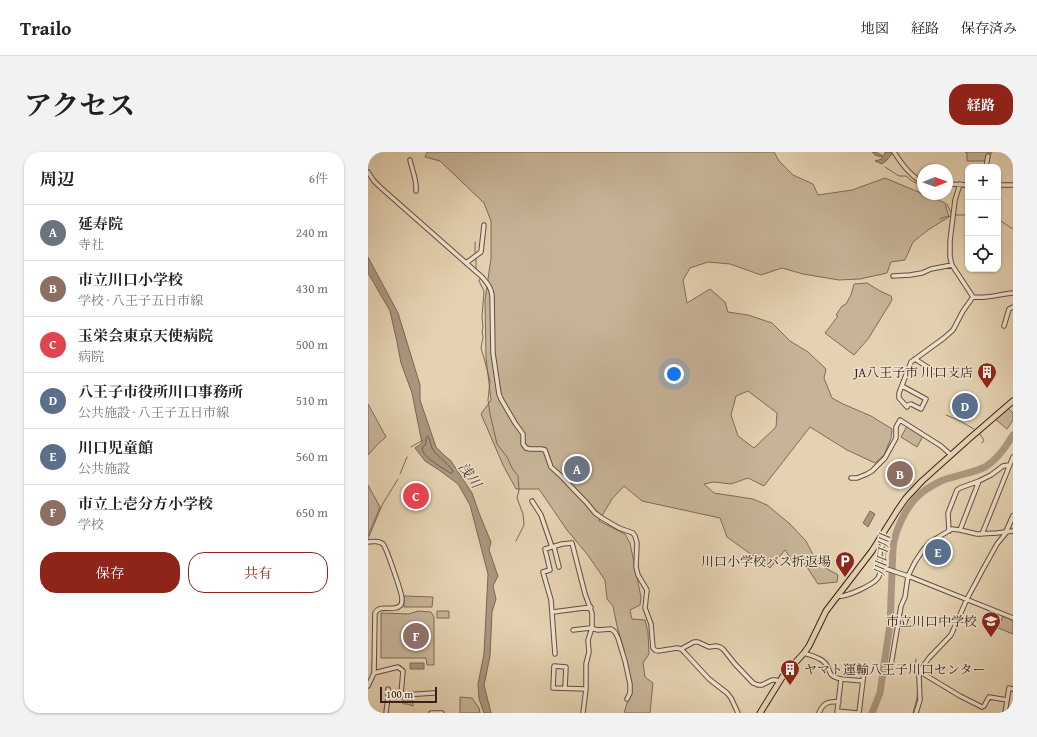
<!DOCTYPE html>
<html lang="ja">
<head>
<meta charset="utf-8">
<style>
	:root { --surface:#fff; --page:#f2f2f2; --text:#202124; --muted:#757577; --line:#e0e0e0; --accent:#8f2418 }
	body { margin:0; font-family:"Gentium Book Plus","Noto Serif JP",serif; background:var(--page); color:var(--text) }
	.controls { position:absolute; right:12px; top:12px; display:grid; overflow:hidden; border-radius:8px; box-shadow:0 1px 3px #0004 }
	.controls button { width:36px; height:36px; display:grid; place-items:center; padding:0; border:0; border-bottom:1px solid var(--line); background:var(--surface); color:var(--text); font:20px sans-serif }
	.compass { position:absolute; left:549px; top:12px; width:36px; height:36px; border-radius:50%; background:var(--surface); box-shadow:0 1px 3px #0004; rotate:89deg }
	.scale { position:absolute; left:12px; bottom:10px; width:57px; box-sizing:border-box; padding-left:4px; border:2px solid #372119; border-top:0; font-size:11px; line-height:14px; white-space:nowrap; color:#372119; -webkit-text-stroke:3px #eee2cd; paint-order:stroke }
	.you { position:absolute; left:306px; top:222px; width:14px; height:14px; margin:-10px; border:3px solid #fff; border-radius:50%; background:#1a73e8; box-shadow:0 0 0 6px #1a73e833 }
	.badge { display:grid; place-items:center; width:26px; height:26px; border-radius:50%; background:var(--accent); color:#fff; font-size:13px; font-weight:700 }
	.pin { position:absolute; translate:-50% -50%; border:2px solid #fff; box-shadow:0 1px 4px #0006 }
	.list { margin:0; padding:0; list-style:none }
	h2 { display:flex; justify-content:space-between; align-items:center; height:52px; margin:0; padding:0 16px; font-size:17px }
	h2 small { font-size:13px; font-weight:400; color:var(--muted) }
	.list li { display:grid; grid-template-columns:26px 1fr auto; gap:12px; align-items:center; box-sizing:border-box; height:56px; padding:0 16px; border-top:1px solid var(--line) }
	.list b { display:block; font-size:15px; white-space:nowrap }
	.list p { margin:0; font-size:13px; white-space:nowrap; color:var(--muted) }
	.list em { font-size:13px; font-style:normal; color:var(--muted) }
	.actions { display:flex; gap:8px; padding:12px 16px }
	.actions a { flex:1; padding:9px 0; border:1px solid var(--accent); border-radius:16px; text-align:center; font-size:14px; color:var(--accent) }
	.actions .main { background:var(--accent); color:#fff }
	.icon { flex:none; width:22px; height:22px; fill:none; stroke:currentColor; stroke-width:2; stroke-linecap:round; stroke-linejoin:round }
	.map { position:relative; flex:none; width:645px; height:561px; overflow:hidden; border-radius:16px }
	header { display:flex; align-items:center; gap:24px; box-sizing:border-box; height:56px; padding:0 20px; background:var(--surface); border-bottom:1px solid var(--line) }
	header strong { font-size:19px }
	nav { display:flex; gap:22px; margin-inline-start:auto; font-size:14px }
	.intro { display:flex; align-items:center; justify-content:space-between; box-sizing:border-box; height:96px; padding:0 24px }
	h1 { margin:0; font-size:28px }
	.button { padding:10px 18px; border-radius:16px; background:var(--accent); color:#fff; font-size:14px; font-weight:700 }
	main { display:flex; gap:24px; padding:0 24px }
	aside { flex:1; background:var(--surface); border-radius:16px; box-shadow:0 1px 3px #0004 }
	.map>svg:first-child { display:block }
</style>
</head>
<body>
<header>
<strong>Trailo</strong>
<nav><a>地図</a><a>経路</a><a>保存済み</a></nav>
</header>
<div class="intro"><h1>アクセス</h1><a class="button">経路</a></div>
<main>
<aside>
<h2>周辺<small>6件</small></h2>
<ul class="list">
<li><span class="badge" style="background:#6b7280">A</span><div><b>延寿院</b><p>寺社</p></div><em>240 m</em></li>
<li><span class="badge" style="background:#8d6e63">B</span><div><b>市立川口小学校</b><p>学校 · 八王子五日市線</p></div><em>430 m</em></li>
<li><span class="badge" style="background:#e0444e">C</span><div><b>玉栄会東京天使病院</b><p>病院</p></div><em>500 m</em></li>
<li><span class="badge" style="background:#5c6f8a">D</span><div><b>八王子市役所川口事務所</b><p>公共施設 · 八王子五日市線</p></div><em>510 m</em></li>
<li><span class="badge" style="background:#5c6f8a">E</span><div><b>川口児童館</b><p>公共施設</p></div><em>560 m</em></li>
<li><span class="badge" style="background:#8d6e63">F</span><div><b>市立上壱分方小学校</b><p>学校</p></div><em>650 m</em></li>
</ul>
<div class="actions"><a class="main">保存</a><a>共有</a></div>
</aside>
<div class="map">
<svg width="645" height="561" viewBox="0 0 645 561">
	<rect width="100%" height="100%" fill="#e5d2b2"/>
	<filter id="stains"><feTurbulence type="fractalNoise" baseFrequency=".005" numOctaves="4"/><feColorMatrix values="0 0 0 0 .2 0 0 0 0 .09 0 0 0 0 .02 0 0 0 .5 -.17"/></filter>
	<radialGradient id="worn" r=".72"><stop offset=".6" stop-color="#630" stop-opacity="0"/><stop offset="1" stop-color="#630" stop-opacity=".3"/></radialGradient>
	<!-- green -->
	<path fill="#c7b498" stroke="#7f6a58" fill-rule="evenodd" d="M 59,0 L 406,0 L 411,9 L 425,23 L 445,32 L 450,43 L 484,38 L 517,26 L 577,51 L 581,65 L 560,78 L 545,90 L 537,108 L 523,110 L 519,121 L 492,127 L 471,128 L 435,122 L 414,116 L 393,123 L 362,112 L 340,110 L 322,116 L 315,128 L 319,151 L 342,137 L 357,150 L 360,160 L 380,163 L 404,171 L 422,189 L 440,200 L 458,217 L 456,226 L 464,246 L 475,252 L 503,264 L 524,277 L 523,286 L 516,303 L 507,311 L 479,298 L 442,275 L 396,334 L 380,326 L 363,332 L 346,330 L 336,332 L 346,341 L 385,347 L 399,353 L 422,372 L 438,389 L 444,401 L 456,415 L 470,423 L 469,430 L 450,432 L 437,412 L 425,410 L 417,398 L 402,416 L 359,385 L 352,366 L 274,349 L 256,334 L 244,347 L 231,369 L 257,382 L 262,391 L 273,445 L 272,453 L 262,458 L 264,467 L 277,468 L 280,480 L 281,502 L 275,511 L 277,525 L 285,531 L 282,561 L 256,561 L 262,541 L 256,498 L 249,474 L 245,454 L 239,447 L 237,428 L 219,402 L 199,378 L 171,337 L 148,337 L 135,313 L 113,262 L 123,248 L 118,206 L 117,148 L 123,106 L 123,69 L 116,51 L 72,9 L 57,5 ZM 380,239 L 409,261 L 408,275 L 386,296 L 370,284 L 363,263 L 368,244 Z
		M 597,0 L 624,0 L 619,9 L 599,9 L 599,1 Z
		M 499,131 L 512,139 L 523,144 L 524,148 L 500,187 L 486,203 L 457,181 L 470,164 L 468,163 L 474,154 L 478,152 L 483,143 L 486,132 Z
		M 0,252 L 18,285 L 11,291 L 0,303 Z
		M 640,256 L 645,261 L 645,268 L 639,277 L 627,267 Z
		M 539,274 L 555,284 L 549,295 L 533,285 Z
		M 0,333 L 12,355 L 0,384 Z
		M 36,444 L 65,445 L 64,455 L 36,455 Z
		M 50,459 L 63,460 L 66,465 L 66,513 L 59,513 L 58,506 L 13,506 L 13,461 L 41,462 Z
		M 69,459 L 81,459 L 81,466 L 69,466 Z
		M 635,464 L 645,468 L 645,482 L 630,476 Z
		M 44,545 L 45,554 L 39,552 L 35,552 L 35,546 Z
		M 92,545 L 104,546 L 111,556 L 112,561 L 92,561 Z"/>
	<!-- water -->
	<path fill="#aa967e" stroke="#7c6756" d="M 504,0 L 508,0 L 515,4 L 517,2 L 517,0 L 522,0 L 524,2 L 518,9 L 514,12 L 507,9 L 514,7 L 514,5 L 507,3 Z
		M 0,105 L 30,161 L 52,233 L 52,248 L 68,295 L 76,303 L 83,309 L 104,341 L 111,361 L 123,390 L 121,398 L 130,424 L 125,434 L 128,447 L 124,460 L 122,504 L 116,533 L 123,561 L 116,561 L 111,547 L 110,532 L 116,502 L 120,422 L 102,353 L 90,332 L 71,318 L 57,309 L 47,296 L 54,291 L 44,241 L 33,211 L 29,190 L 22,159 L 0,121 Z
		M 502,359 L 507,362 L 500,375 L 495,371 Z
		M 42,511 L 56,511 L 56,517 L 42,517 Z"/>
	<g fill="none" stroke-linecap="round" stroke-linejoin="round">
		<!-- shore -->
		<path stroke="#705c4c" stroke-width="1" d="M 60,284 L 61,286 C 62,289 63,293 64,296 C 68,304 79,310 85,319 L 84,321 L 82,321 C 74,315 55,306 54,296 L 58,292 L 58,286 Z"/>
		<!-- stream -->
		<path stroke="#7c6756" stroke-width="1" d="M 517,15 L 531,24 L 538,24 L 544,29 L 555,34
			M 579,34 L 587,34
			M 594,35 L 600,35
			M 579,52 L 583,61
			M 588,63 L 600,63
			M 572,67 L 577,65 L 583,64
			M 630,67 L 643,76 L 645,76
			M 107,90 L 107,101
			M 108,105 L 108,118
			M 112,127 L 111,129 L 116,139 L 114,165 L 115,176 L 114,179 L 115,185 L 113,196 L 116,206 L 122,229 L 120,248 L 122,262 L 129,292 L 139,305 L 144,316 L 150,324 L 151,338 L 149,346 L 155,362 L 156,373 L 148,389
			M 578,263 L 590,268 L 606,277
			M 611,281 L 616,288 L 614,291
			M 43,295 L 55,288
			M 32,322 L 39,305
			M 0,387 L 14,353 L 30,327
			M 547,517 L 548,507
			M 545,561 L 549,546 L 550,536"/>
		<!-- river -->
		<path stroke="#aa967e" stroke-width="7" d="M 504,561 L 512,541 L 518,499 L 522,473 L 525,396 C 527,378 537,357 550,344 C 556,338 565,333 573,329 C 587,323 603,322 617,315 C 629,308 638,295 645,283"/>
		<!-- minor casing -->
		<g stroke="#624d3f" stroke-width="5.5">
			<path id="minor" d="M 526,0 C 533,11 543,25 555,30
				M 42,8 C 44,18 49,28 48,39
				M 618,15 L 620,4
				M 0,20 L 6,29 L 12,35 L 114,125 C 119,131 123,135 124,143 L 125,201 L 131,242 L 133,247 L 147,271 L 155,282 L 155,292 L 158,296 L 162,297 L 173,297 L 177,298 L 183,315 L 193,324 L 213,345 L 218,350 L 227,361 L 234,366 L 251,376 L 265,381 L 267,384 L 269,391 L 268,415 L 270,423 L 279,438 L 277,456 L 283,472 L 285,496 L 287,498 L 290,499 L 309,496 L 313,497 L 317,501 L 341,527 L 359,541 L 363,546 L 370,561
				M 579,32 L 600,33
				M 592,32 L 587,48 L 582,89 L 582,105 L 584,113 L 605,145 C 618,147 632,142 645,141
				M 630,33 L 645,33
				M 98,111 L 113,100 L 116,73
				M 525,124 L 542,123 L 554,121 L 563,117 L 584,113
				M 636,174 L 641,157 L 645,155
				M 547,207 L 567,220
				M 534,234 L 558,247 L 553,257 L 543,252 L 540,253 L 539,255 L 531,246 L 531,241 L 543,210 L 576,186 L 585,178 L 595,159 L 605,145
				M 483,326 L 489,326 L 499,322 L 504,319 L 517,306 L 528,286 L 528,275 L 532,268 L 573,294 L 583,303
				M 164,349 L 173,363 L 184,395
				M 592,378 L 611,329 L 623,323 L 635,314 L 641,313
				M 581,379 L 580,361 L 589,338 L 592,336 L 611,329
				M 614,382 L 645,305
				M 0,390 C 4,389 12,389 15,392 C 18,395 34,441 34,447 C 34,449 34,451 33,453 C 25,461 13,451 7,461 L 6,521 L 0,534
				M 186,395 L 191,415
				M 513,415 L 540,424 L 645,466
				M 469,444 C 477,446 505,433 510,426 C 515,418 511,410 512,401 C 514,394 517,388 516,380
				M 185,460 L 223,455
				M 205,478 L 222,476 L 230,478 L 243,477 L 247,480 L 250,486 L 257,509 L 262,532 L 262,541 L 259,547
				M 313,497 L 326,490 L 330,490 L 341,495 L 348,494 L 352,495 L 355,497 L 367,512 L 385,531 L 390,533 L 394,533 L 404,528 L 407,528 L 412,529
				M 436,501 C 442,503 450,505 455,509 C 465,517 456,523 473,527 L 469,561
				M 187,502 L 183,448 L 175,420 L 182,418 L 177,397 L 194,392 L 204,391 L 217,442 L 224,461 L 224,476 L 220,488 L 221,500 L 218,512 L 218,537 L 215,561
				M 523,513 L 533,454 L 537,445 L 540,424 L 547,410 L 555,398 L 562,390 L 584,377 L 592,378 L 609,382 L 629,381 L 645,379
				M 546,518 L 549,518 L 592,544 L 614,555 L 616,554 L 621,545 L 639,548
				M 6,521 L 30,515 L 35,519 L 33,542 L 35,543 L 66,541
				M 473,527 L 495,529
				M 197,536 L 198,515 L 186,514 L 185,536 L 218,537
				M 469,559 L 489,561
				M 18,561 L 20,545 L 20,537
				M 63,561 L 74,561
				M 451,561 C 455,551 460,549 471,550
				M 491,561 L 496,520
				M 548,561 L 552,548 L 551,524 L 553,517 L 561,506 L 583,483 L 599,447 L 614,419 L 629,392 L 638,381
				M 637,561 L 641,536 L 645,537"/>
		</g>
		<!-- tertiary casing -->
		<g stroke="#624d3f" stroke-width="6">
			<path id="tertiary" d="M 638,380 L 645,364"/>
		</g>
		<!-- primary casing -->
		<g stroke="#372119" stroke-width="7">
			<path id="primary" d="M 392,561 L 415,524 L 436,501 L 441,494 L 458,459 L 504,399 L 529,359 L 538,346 L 554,329 L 602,286 L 645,249"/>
		</g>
		<!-- minor -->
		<use href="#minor" stroke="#eee2cd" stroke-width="3.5"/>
		<!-- tertiary -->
		<use href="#tertiary" stroke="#eee2cd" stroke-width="4"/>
		<!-- primary -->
		<use href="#primary" stroke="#e5d2b2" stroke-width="5"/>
	</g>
	<!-- icons -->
	<defs>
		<g id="building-pin" transform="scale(1)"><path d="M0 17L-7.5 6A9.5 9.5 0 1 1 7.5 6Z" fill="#8f2418" stroke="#eee2cd"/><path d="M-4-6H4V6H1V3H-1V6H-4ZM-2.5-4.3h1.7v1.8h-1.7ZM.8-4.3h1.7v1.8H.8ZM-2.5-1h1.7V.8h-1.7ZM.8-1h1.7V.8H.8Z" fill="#fff"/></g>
		<g id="parking-pin" transform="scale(1)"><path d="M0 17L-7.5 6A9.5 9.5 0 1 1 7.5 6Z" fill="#8f2418" stroke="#eee2cd"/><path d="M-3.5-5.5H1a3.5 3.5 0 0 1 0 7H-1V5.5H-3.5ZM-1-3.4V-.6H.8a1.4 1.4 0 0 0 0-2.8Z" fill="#fff"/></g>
		<g id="school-pin" transform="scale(1)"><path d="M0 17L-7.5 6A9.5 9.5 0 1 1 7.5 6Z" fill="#8f2418" stroke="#eee2cd"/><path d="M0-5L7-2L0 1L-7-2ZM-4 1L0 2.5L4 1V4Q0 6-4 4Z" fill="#fff"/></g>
	</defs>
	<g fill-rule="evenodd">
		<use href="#building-pin" x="619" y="220"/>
		<use href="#parking-pin" x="477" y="409"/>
		<use href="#school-pin" x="623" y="469"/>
		<use href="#building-pin" x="422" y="517"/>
	</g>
	<g text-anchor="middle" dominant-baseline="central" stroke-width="3" stroke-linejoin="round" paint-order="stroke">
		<!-- poi labels -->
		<g font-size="13" fill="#372119" stroke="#eee2cd" text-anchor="end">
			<text x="605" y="220">JA八王子市 川口支店</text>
			<text x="463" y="409">川口小学校バス折返場</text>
			<text x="609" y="469">市立川口中学校</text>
			<text x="436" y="517" text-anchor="start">ヤマト運輸八王子川口センター</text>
		</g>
		<!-- water labels -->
		<g font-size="14" font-style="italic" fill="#5a4437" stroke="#eee2cd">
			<text transform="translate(102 323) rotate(55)">浅川</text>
			<text transform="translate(514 403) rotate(-82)">川口川</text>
		</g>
	</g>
	<rect width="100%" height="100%" filter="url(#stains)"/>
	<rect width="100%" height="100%" fill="url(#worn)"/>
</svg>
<div class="controls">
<button>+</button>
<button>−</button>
<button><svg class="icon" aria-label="locate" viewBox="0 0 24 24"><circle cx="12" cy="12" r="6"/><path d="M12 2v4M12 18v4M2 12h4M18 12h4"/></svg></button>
</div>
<svg class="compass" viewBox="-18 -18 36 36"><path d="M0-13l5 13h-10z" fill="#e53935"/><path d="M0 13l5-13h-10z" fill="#757577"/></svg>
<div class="scale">100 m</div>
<div class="you"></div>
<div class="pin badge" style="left:209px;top:317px;background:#6b7280">A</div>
<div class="pin badge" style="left:532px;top:322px;background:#8d6e63">B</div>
<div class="pin badge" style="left:48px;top:344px;background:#e0444e">C</div>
<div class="pin badge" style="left:597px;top:254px;background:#5c6f8a">D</div>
<div class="pin badge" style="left:570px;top:400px;background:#5c6f8a">E</div>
<div class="pin badge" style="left:48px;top:484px;background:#8d6e63">F</div>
</div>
</main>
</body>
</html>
